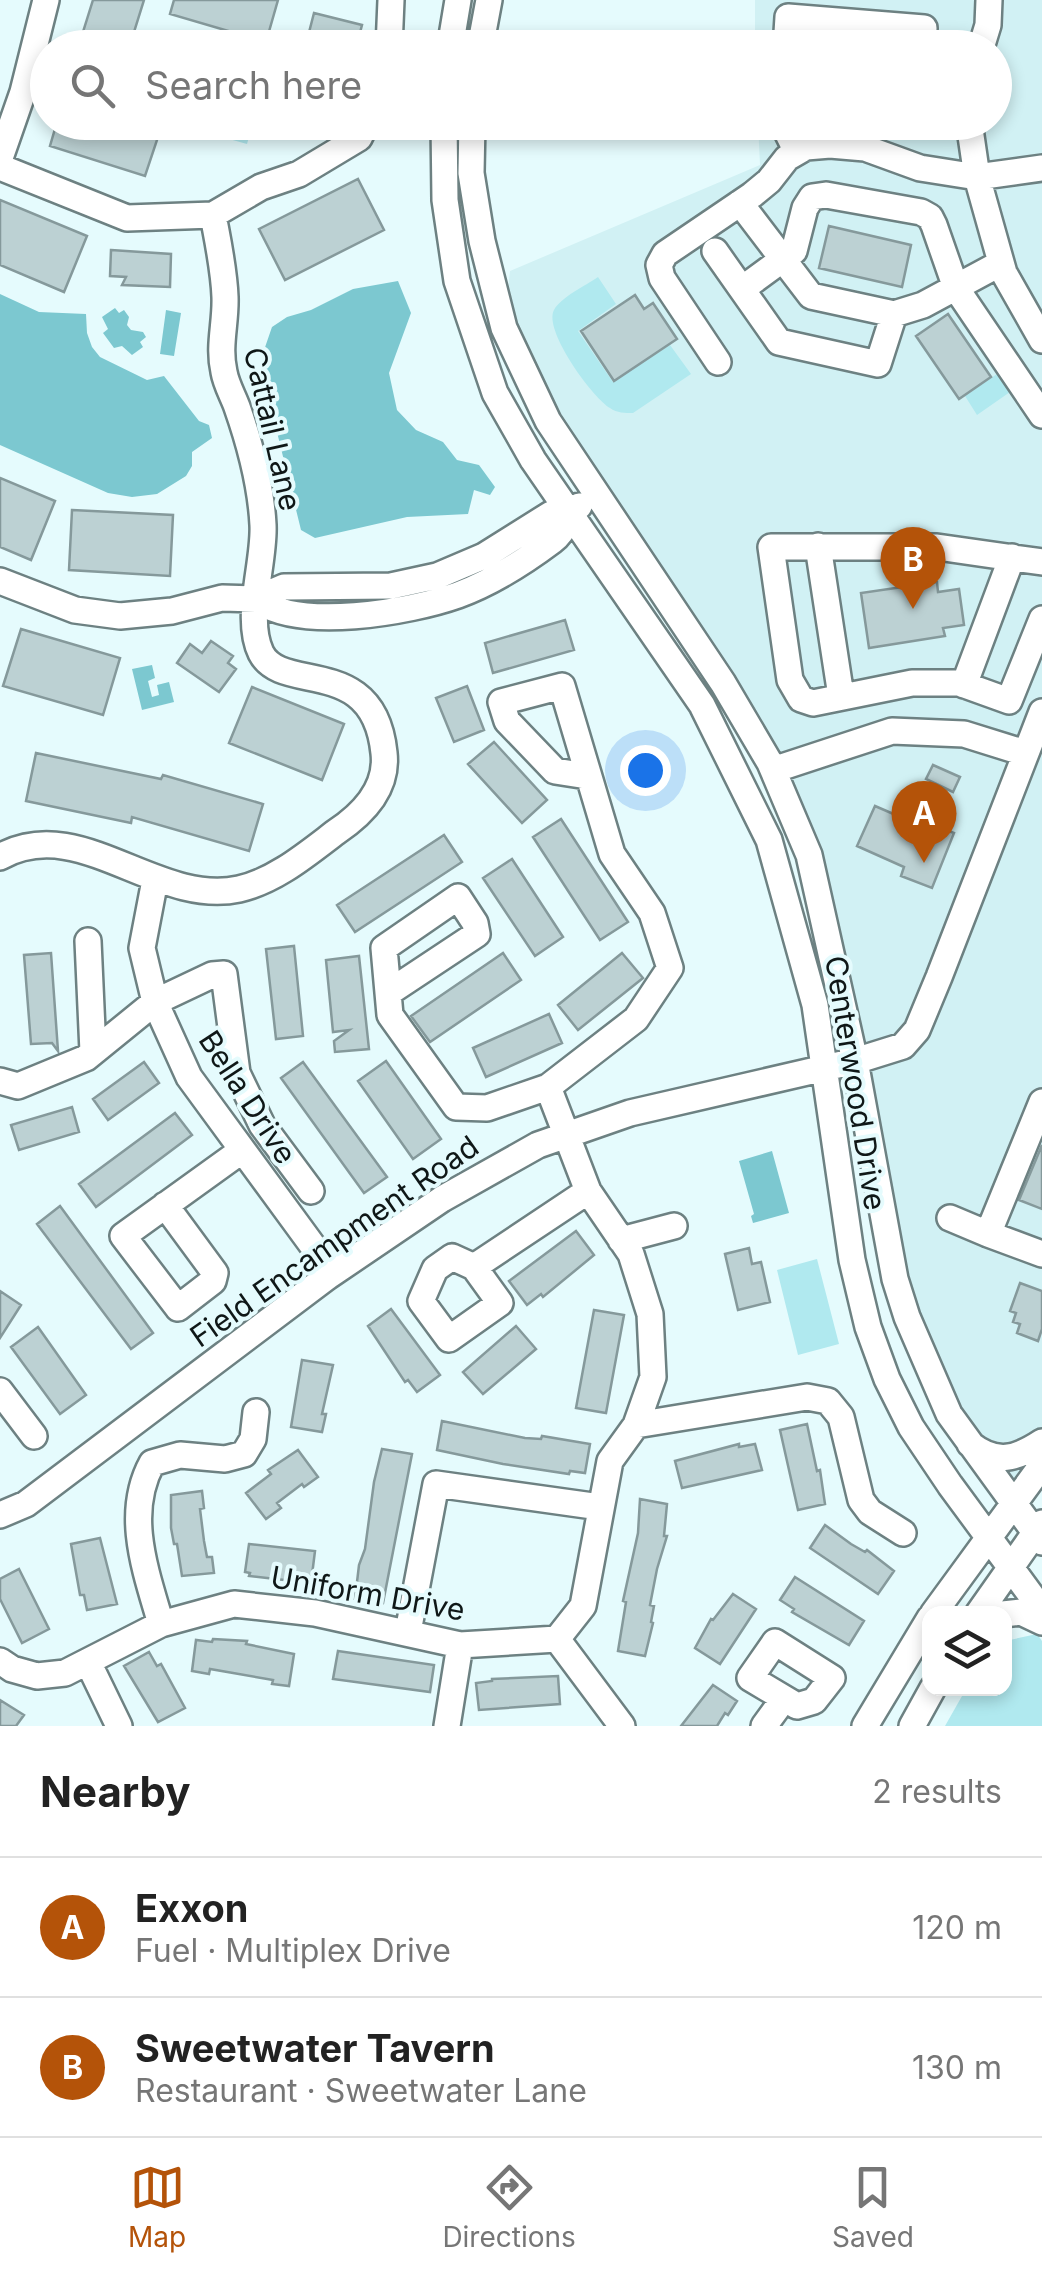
<!DOCTYPE html>
<html lang="en">
<head>
<meta charset="utf-8">
<style>
	:root { --surface:#fff; --page:#f2f2f2; --text:#222; --muted:#767676; --line:#e0e0e0; --accent:#b45309 }
	body { margin:0; font-family:Inter,sans-serif; background:var(--page); color:var(--text) }
	.controls { position:absolute; right:30px; bottom:30px; display:grid; overflow:hidden; border-radius:20px; box-shadow:0 5px 15px #0003 }
	.controls button { width:90px; height:90px; display:grid; place-items:center; padding:0; border:0; border-bottom:2px solid var(--line); background:var(--surface); color:var(--text); font:50px sans-serif }
	.you { position:absolute; left:645px; top:770px; width:35px; height:35px; margin:-25px; border:8px solid #fff; border-radius:50%; background:#1a73e8; box-shadow:0 0 0 15px #1a73e833 }
	.badge { display:grid; place-items:center; width:65px; height:65px; border-radius:50%; background:var(--accent); color:#fff; font-size:32px; font-weight:700 }
	.pin { position:absolute; translate:-50% -82px; filter:drop-shadow(0 2px 5px #0008) }
	.pin::after { content:''; position:absolute; top:52px; width:35px; height:30px; background:inherit; clip-path:polygon(0 0,100% 0,50% 100%) }
	.list { margin:0; padding:0; list-style:none }
	h2 { display:flex; justify-content:space-between; align-items:center; height:130px; margin:0; padding:0 40px; font-size:42px }
	h2 small { font-size:32px; font-weight:400; color:var(--muted) }
	.list li { display:grid; grid-template-columns:65px 1fr auto; gap:30px; align-items:center; box-sizing:border-box; height:140px; padding:0 40px; border-top:2px solid var(--line) }
	.list b { display:block; font-size:38px; white-space:nowrap }
	.list p { margin:0; font-size:32px; white-space:nowrap; color:var(--muted) }
	.list em { font-size:32px; font-style:normal; color:var(--muted) }
	.icon { flex:none; width:55px; height:55px; fill:none; stroke:currentColor; stroke-width:2; stroke-linecap:round; stroke-linejoin:round }
	.map { position:relative; flex:none; width:1042px; height:1726px; overflow:hidden }
	.search { position:absolute; background:var(--surface); box-shadow:0 5px 15px #0003; left:30px; right:30px; top:30px; height:110px; display:flex; align-items:center; gap:25px; box-sizing:border-box; padding:0 35px; border-radius:55px; color:var(--muted); font-size:38px }
	.sheet { height:410px; background:var(--surface) }
	nav { display:flex; justify-content:space-around; align-items:center; box-sizing:border-box; height:140px; border-top:2px solid var(--line); background:var(--surface); font-size:28px; color:var(--muted) }
	nav a { display:grid; justify-items:center; gap:5px }
	nav .on { color:var(--accent) }
	.map>svg:first-child { display:block }
</style>
</head>
<body>
<div class="map">
<svg width="1042" height="1726" viewBox="0 0 1042 1726">
	<rect width="100%" height="100%" fill="#e5fbfd"/>
	<!-- built -->
	<path fill="#d1f1f4" d="M 755,0 L 1042,0 L 1042,1468 L 1012,1502 L 907,1317 L 855,1061 L 773,770 L 504,328 L 510,271 L 760,165 L 758,123 L 994,122 L 994,48 L 755,47 Z"/>
	<!-- green -->
	<path fill="#b0e9ef" d="M 168,122 L 253,122 L 253,123 L 247,144 Z
		M 598,277 L 616,304 L 578,331 L 613,382 L 670,345 L 691,374 L 633,413 C 625,413 617,413 610,408 C 592,397 543,330 554,310 C 561,297 585,286 598,277 Z
		M 997,374 L 1010,392 L 977,415 L 965,396 Z
		M 817,1259 L 839,1344 L 798,1355 L 777,1270 Z
		M 1037,1634 L 1042,1641 L 1042,1726 L 945,1726 L 966,1689 L 1004,1688 L 1005,1641 Z"/>
	<!-- water -->
	<path fill="#7cc8d0" d="M 398,281 L 411,313 L 389,373 L 397,410 L 416,430 L 443,442 L 457,460 L 479,465 L 495,487 L 490,495 L 474,490 L 468,514 L 407,517 L 315,538 L 301,530 L 276,428 L 269,430 L 263,409 L 270,406 L 262,356 L 272,327 L 287,317 L 311,310 L 353,289 Z
		M 0,294 L 39,312 L 86,314 L 87,333 L 92,347 L 100,357 L 147,380 L 164,376 L 199,421 L 209,425 L 212,438 L 192,452 L 192,466 L 186,476 L 157,494 L 132,497 L 108,493 L 0,445 Z
		M 115,308 L 119,313 L 124,310 L 129,317 L 127,325 L 131,330 L 143,332 L 146,337 L 140,342 L 143,347 L 132,355 L 122,346 L 114,348 L 103,333 L 108,329 L 102,317 Z
		M 166,310 L 181,313 L 174,356 L 160,354 Z
		M 152,665 L 155,678 L 148,681 L 152,697 L 159,695 L 157,685 L 169,682 L 174,702 L 142,710 L 132,669 Z
		M 772,1151 L 789,1213 L 753,1223 L 751,1216 L 754,1214 L 739,1161 Z"/>
	<!-- building -->
	<path fill="#bcd1d3" stroke="#85999b" stroke-width="2.5" d="M 93,0 L 144,0 L 129,48 L 78,48 Z
		M 174,0 L 278,0 L 266,42 L 170,14 Z
		M 314,13 L 362,25 L 356,48 L 305,48 Z
		M 57,122 L 163,122 L 145,176 L 50,146 Z
		M 358,179 L 384,230 L 285,280 L 259,229 Z
		M 0,200 L 87,236 L 64,292 L 0,265 Z
		M 829,226 L 911,245 L 902,287 L 819,268 Z
		M 111,250 L 171,254 L 170,287 L 122,285 L 126,277 L 110,276 Z
		M 635,295 L 644,309 L 653,303 L 677,339 L 614,381 L 581,331 Z
		M 948,314 L 991,377 L 959,399 L 916,336 Z
		M 0,478 L 55,501 L 31,560 L 0,547 Z
		M 72,510 L 173,515 L 170,576 L 69,570 Z
		M 937,582 L 938,592 L 959,589 L 964,625 L 943,628 L 945,636 L 869,648 L 861,593 Z
		M 565,620 L 574,650 L 493,673 L 485,643 Z
		M 21,629 L 120,658 L 103,715 L 3,686 Z
		M 211,641 L 233,656 L 228,663 L 236,669 L 219,692 L 177,663 L 190,644 L 202,653 Z
		M 467,686 L 484,730 L 454,742 L 436,698 Z
		M 252,687 L 344,724 L 322,780 L 229,743 Z
		M 494,742 L 547,800 L 522,823 L 468,764 Z
		M 36,753 L 161,779 L 163,775 L 263,804 L 249,851 L 132,817 L 131,823 L 26,801 Z
		M 933,765 L 960,777 L 953,792 L 926,779 Z
		M 875,806 L 919,825 L 921,820 L 954,833 L 932,888 L 901,876 L 904,867 L 857,846 Z
		M 561,819 L 628,922 L 600,940 L 533,837 Z
		M 444,835 L 462,862 L 355,932 L 337,905 Z
		M 512,859 L 563,937 L 535,956 L 483,878 Z
		M 294,946 L 303,1036 L 276,1039 L 266,949 Z
		M 51,953 L 58,1051 L 52,1043 L 31,1044 L 24,955 Z
		M 503,953 L 521,980 L 430,1042 L 411,1016 Z
		M 622,953 L 643,978 L 578,1030 L 558,1005 Z
		M 359,956 L 369,1049 L 335,1052 L 334,1041 L 349,1030 L 333,1032 L 326,960 Z
		M 549,1014 L 562,1043 L 486,1077 L 473,1048 Z
		M 386,1061 L 441,1139 L 413,1159 L 358,1081 Z
		M 144,1062 L 159,1083 L 108,1120 L 93,1099 Z
		M 303,1062 L 387,1177 L 364,1193 L 281,1078 Z
		M 72,1107 L 79,1132 L 19,1150 L 11,1125 Z
		M 175,1113 L 192,1135 L 96,1207 L 79,1184 Z
		M 1042,1145 L 1042,1209 L 1019,1200 Z
		M 60,1206 L 153,1333 L 131,1349 L 37,1224 Z
		M 576,1231 L 594,1255 L 543,1297 L 541,1294 L 527,1305 L 509,1281 Z
		M 749,1248 L 752,1264 L 761,1262 L 770,1302 L 738,1310 L 725,1254 Z
		M 1020,1283 L 1042,1291 L 1042,1329 L 1038,1341 L 1017,1333 L 1020,1324 L 1013,1322 L 1016,1313 L 1010,1311 Z
		M 0,1291 L 21,1305 L 0,1338 Z
		M 391,1309 L 440,1375 L 417,1392 L 408,1380 L 405,1382 L 368,1326 Z
		M 594,1310 L 624,1315 L 606,1413 L 576,1408 Z
		M 516,1326 L 536,1349 L 483,1394 L 463,1372 Z
		M 38,1327 L 86,1395 L 60,1414 L 11,1347 Z
		M 302,1360 L 333,1365 L 322,1414 L 326,1414 L 322,1432 L 291,1427 Z
		M 442,1421 L 525,1438 L 541,1439 L 542,1436 L 590,1444 L 585,1473 L 570,1471 L 569,1474 L 503,1464 L 437,1450 Z
		M 807,1424 L 817,1471 L 820,1470 L 825,1504 L 798,1510 L 780,1430 Z
		M 739,1444 L 739,1447 L 755,1444 L 762,1470 L 682,1488 L 675,1461 Z
		M 382,1449 L 412,1454 L 383,1603 L 355,1599 L 359,1565 L 365,1549 L 374,1482 Z
		M 298,1450 L 318,1477 L 304,1487 L 302,1484 L 277,1503 L 281,1508 L 266,1519 L 246,1493 L 271,1474 L 268,1470 Z
		M 202,1491 L 204,1508 L 200,1509 L 204,1541 L 207,1557 L 212,1557 L 214,1573 L 182,1576 L 177,1544 L 174,1544 L 171,1528 L 171,1495 Z
		M 640,1499 L 667,1504 L 664,1536 L 667,1536 L 657,1569 L 650,1605 L 654,1606 L 651,1622 L 653,1623 L 645,1656 L 618,1651 L 626,1602 L 623,1601 L 638,1533 Z
		M 825,1525 L 851,1544 L 865,1552 L 867,1550 L 894,1571 L 878,1594 L 810,1548 Z
		M 100,1538 L 117,1604 L 87,1610 L 84,1595 L 80,1595 L 71,1544 Z
		M 249,1544 L 315,1551 L 311,1583 L 249,1576 L 250,1573 L 245,1572 Z
		M 19,1569 L 49,1629 L 22,1643 L 0,1599 L 0,1579 Z
		M 795,1577 L 864,1621 L 849,1645 L 792,1612 L 794,1609 L 780,1600 Z
		M 733,1594 L 756,1609 L 720,1664 L 695,1648 L 711,1619 L 713,1620 Z
		M 213,1639 L 247,1641 L 246,1644 L 294,1654 L 289,1686 L 272,1684 L 273,1680 L 210,1669 L 209,1674 L 192,1671 L 196,1640 L 212,1642 Z
		M 338,1651 L 434,1665 L 430,1692 L 333,1679 Z
		M 149,1652 L 157,1666 L 161,1664 L 185,1708 L 158,1722 L 124,1666 Z
		M 558,1676 L 560,1704 L 479,1710 L 476,1683 L 492,1681 L 492,1679 Z
		M 713,1685 L 737,1701 L 728,1715 L 725,1713 L 717,1726 L 681,1726 Z
		M 0,1700 L 24,1715 L 16,1726 L 0,1726 Z"/>
	<g fill="none" stroke-linecap="round" stroke-linejoin="round">
		<!-- minor casing -->
		<g stroke="#6d8182" stroke-width="30">
			<path id="minor" d="M 389,48 L 391,0
				M 450,48 L 458,0
				M 480,48 L 489,0
				M 786,48 L 788,17 L 924,28 L 923,48
				M 822,48 L 824,20
				M 981,48 L 988,25 L 989,0
				M 444,122 L 445,200 L 457,281 L 495,393 L 533,460 L 702,705 L 769,840 L 815,1005 L 852,1260 L 868,1327 L 887,1379 L 911,1427 L 950,1485 L 1042,1610
				M 472,122 L 471,173 L 482,241 L 504,328 L 548,421 L 723,683 L 770,763 L 809,855 L 855,1061 L 895,1279 L 907,1317 L 949,1414 L 1042,1542
				M 782,122 L 797,152
				M 969,122 L 977,177 L 1004,273 L 1042,340
				M 0,158 L 23,92 L 46,0
				M 0,167 L 127,218 L 213,215 L 261,187 L 299,174 L 359,138 L 367,122
				M 740,203 L 811,296 L 894,314 L 923,305 L 1001,263
				M 715,251 L 779,342 L 878,364 L 894,314
				M 742,289 L 794,251 L 805,208 L 812,197 L 826,195 L 921,212 L 930,217 L 934,225 L 956,288 L 1042,415
				M 718,362 L 662,278 L 659,265 L 665,254 L 752,195 L 769,181 L 787,158 L 806,147 L 830,145 L 865,148 L 920,168 L 977,177 L 1042,168
				M 818,546 L 841,696
				M 1042,562 L 937,547 L 771,547 L 790,680 L 801,699 L 813,703 L 912,683 L 959,683 L 1009,701 L 1042,619
				M 0,581 L 75,610 L 120,616 L 172,611 L 222,598 L 256,599 L 284,587 L 391,586 L 437,576 L 484,556 L 551,514 L 569,514
				M 256,599 C 298,632 410,612 458,595 C 491,583 524,562 552,541 C 566,531 566,516 579,506
				M 964,685 L 1012,557
				M 773,770 L 892,731 L 964,734 L 1025,753
				M 0,857 C 79,812 156,907 239,889 C 275,881 307,854 336,832 C 363,814 388,788 384,753 C 374,653 282,695 261,653 C 244,618 265,562 263,525 C 261,486 250,444 237,407 C 233,396 226,384 224,372 C 218,346 226,323 225,297 C 224,269 218,242 213,215
				M 155,880 L 142,948 L 155,1002 L 189,1077 L 318,1253 L 327,1277
				M 88,941 L 93,1052
				M 388,993 L 477,934 L 475,923 L 458,897 L 384,948 L 390,1015 L 456,1107 L 487,1108 L 548,1087 L 636,1019 L 670,968 L 652,913 L 612,854 L 562,686 L 501,702 L 507,721 L 555,771 L 587,776
				M 0,1081 L 18,1086 L 86,1058 L 155,1002 L 212,975 L 224,974 L 237,1073 L 262,1125 L 311,1191
				M 1042,1102 L 988,1234 L 1042,1254
				M 165,1205 L 215,1273 L 213,1281 L 178,1308 L 123,1236 L 241,1151
				M 950,1218 L 988,1234
				M 621,1240 L 674,1226
				M 452,1257 L 474,1267 L 500,1303 L 449,1339 L 421,1301 L 435,1269 Z
				M 474,1267 L 588,1191
				M 0,1391 L 34,1436
				M 636,1425 L 807,1397 L 828,1401 L 841,1417 L 861,1500 L 870,1512 L 903,1533
				M 970,1444 C 997,1465 1016,1459 1042,1442
				M 0,1515 L 26,1504 L 327,1277 L 442,1199 L 538,1145 L 630,1113 L 855,1061 L 903,1046 L 917,1030 L 939,977 L 1042,712
				M 933,1614 L 1042,1465
				M 978,1614 L 1042,1523
				M 1003,1614 L 1021,1612 L 1042,1622
				M 161,1624 C 146,1572 124,1514 152,1463 L 180,1455 L 225,1459 L 244,1454 L 253,1439 L 256,1412
				M 408,1632 L 436,1484 L 600,1507
				M 557,1639 L 622,1726
				M 775,1642 L 832,1678 L 814,1701 L 797,1706 L 750,1678 Z
				M 0,1661 L 12,1669 L 37,1676 L 65,1673 L 161,1624 L 234,1604 L 315,1613 L 460,1645 L 557,1639 L 583,1606 L 610,1461 L 636,1425 L 653,1377 L 650,1314 L 631,1254 L 588,1191 L 548,1087
				M 88,1662 L 119,1726
				M 447,1726 L 460,1645
				M 764,1726 L 783,1700
				M 865,1726 L 930,1618
				M 912,1726 L 933,1688"/>
		</g>
		<!-- minor -->
		<use href="#minor" stroke="#fff" stroke-width="25"/>
	</g>
	<g text-anchor="middle" dominant-baseline="central" stroke-width="8" stroke-linejoin="round" paint-order="stroke">
		<!-- street labels -->
		<g font-size="30" fill="#0f1717" stroke="#e5fbfd">
			<text transform="translate(273 429) rotate(77)">Cattail Lane</text>
			<text transform="translate(856 1083) rotate(81)">Centerwood Drive</text>
			<text transform="translate(248 1097) rotate(57)">Bella Drive</text>
			<text transform="translate(334 1241) rotate(-35)">Field Encampment Road</text>
			<text transform="translate(368 1593) rotate(10)">Uniform Drive</text>
		</g>
	</g>
</svg>
<div class="controls">
<button><svg class="icon" aria-label="layers" viewBox="0 0 24 24"><path d="M12 4l9 5-9 5-9-5zM3 14l9 5 9-5"/></svg></button>
</div>
<div class="you"></div>
<div class="pin badge" style="left:924px;top:863px">A</div>
<div class="pin badge" style="left:913px;top:609px">B</div>
<div class="search"><svg class="icon" aria-label="search" viewBox="0 0 24 24"><circle cx="10" cy="10" r="6"/><path d="M15 15l6 6"/></svg>Search here</div>
</div>
<section class="sheet">
<h2>Nearby<small>2 results</small></h2>
<ul class="list">
<li><span class="badge">A</span><div><b>Exxon</b><p>Fuel · Multiplex Drive</p></div><em>120 m</em></li>
<li><span class="badge">B</span><div><b>Sweetwater Tavern</b><p>Restaurant · Sweetwater Lane</p></div><em>130 m</em></li>
</ul>
</section>
<nav>
<a class="on"><svg class="icon" aria-label="map" viewBox="0 0 24 24"><path d="M3 6l6-2 6 2 6-2v14l-6 2-6-2-6 2zM9 4v14M15 6v14"/></svg>Map</a>
<a><svg class="icon" aria-label="directions" viewBox="0 0 24 24"><path d="M12 3l9 9-9 9-9-9zM9 14v-3h6M13 9l2 2-2 2"/></svg>Directions</a>
<a><svg class="icon" aria-label="saved" viewBox="0 0 24 24"><path d="M7 4h10v16l-5-4-5 4z"/></svg>Saved</a>
</nav>
</body>
</html>
